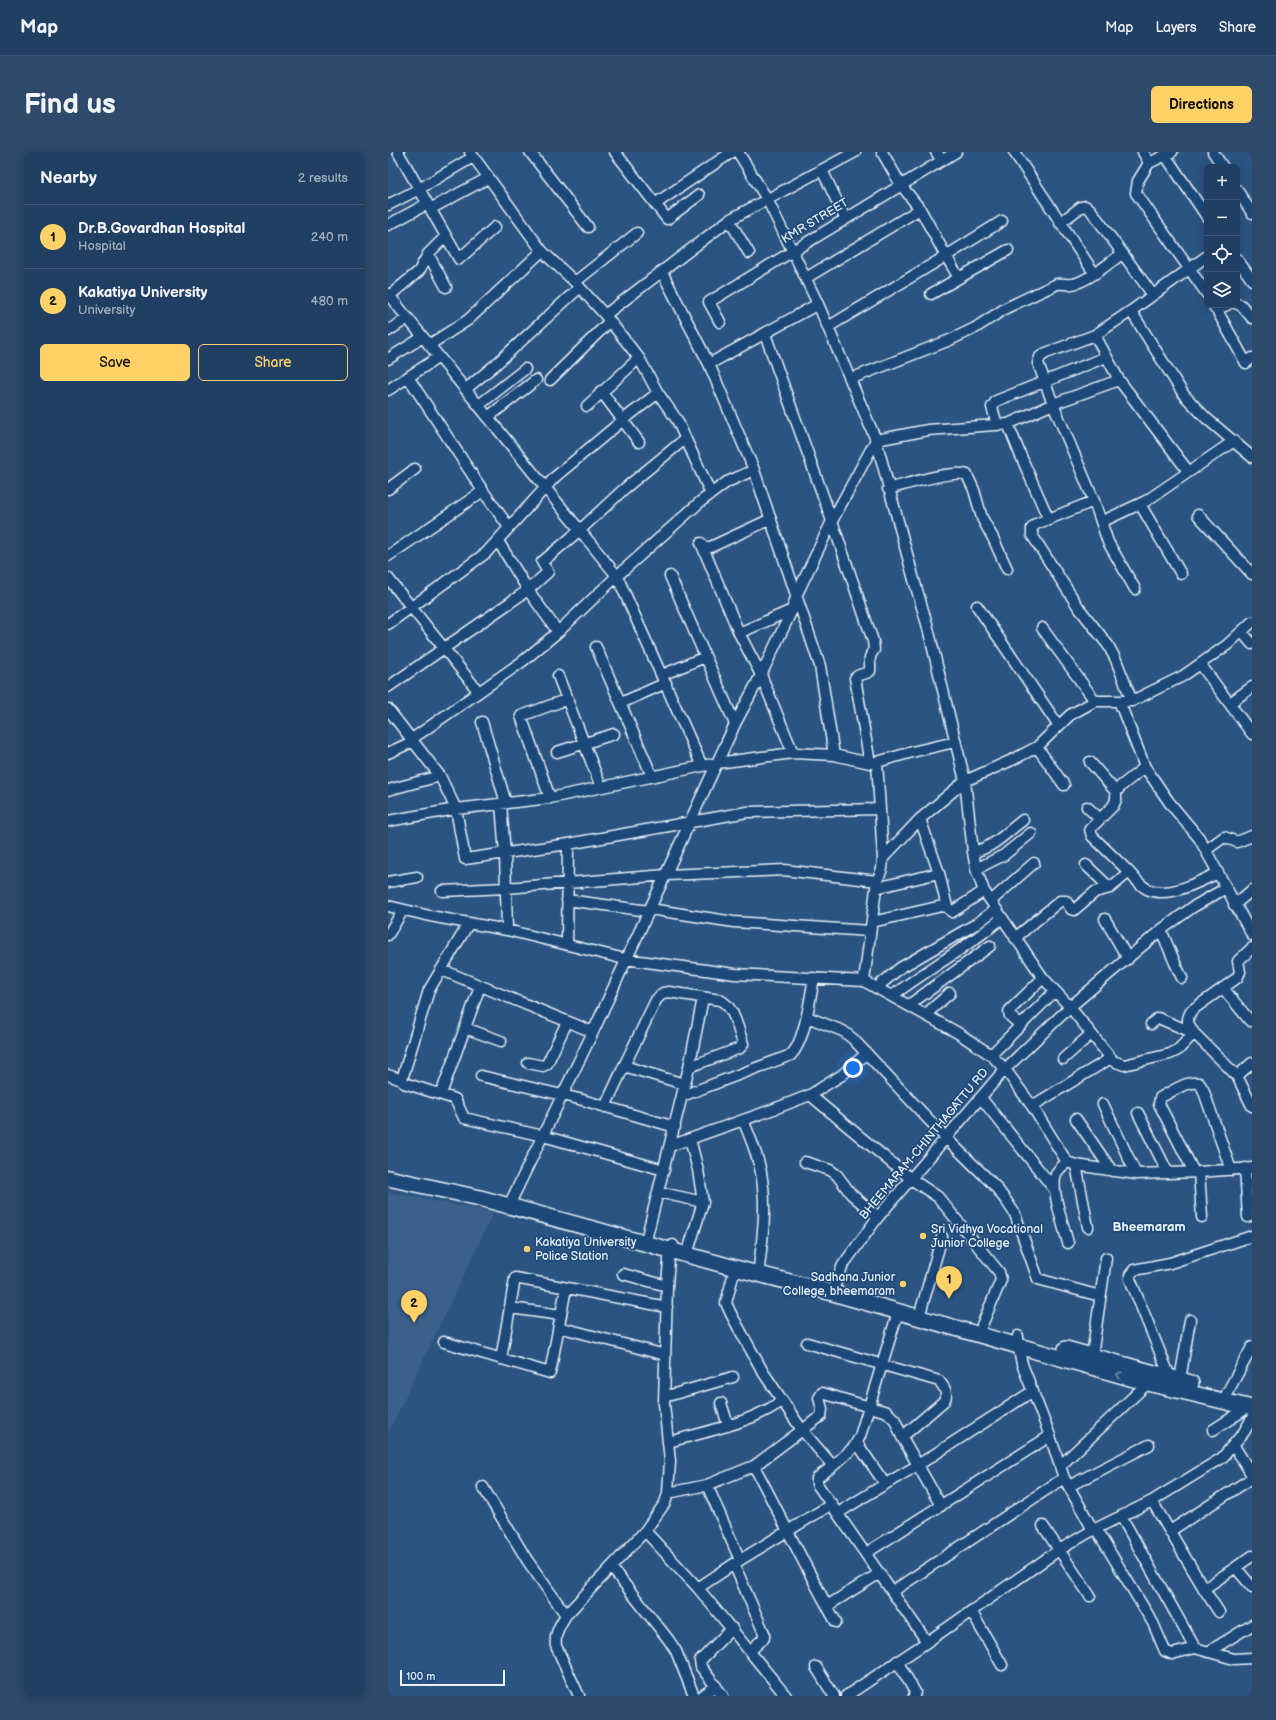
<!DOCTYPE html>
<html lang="en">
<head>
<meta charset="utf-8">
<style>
	:root { --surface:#203f62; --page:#2d4a6b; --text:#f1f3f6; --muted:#a2afbe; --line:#3d5877; --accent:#ffd166 }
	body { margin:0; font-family:"Balsamiq Sans",sans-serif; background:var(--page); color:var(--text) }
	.controls { position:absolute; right:12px; top:12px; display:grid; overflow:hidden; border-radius:6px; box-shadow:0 2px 10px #0003 }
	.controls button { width:36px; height:36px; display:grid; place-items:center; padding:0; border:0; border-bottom:1px solid var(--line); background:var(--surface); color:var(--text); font:20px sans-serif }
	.scale { position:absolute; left:12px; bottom:10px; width:105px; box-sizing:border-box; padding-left:4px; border:2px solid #e8f1f8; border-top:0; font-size:11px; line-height:14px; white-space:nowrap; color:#e8f1f8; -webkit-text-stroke:3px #1f4a7a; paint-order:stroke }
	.you { position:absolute; left:465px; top:916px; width:14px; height:14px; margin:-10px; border:3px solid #fff; border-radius:50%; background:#1a73e8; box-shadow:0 0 0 6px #1a73e833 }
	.badge { display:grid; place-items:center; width:26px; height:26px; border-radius:50%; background:var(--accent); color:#111; font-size:13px; font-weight:700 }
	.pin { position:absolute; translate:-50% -33px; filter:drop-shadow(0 1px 2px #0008) }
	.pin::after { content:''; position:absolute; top:21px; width:14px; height:12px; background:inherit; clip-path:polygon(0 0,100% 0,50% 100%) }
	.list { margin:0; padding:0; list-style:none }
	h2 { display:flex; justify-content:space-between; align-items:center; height:52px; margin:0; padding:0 16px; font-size:17px }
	h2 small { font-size:13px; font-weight:400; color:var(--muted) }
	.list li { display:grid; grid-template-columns:26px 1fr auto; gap:12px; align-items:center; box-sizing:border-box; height:64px; padding:0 16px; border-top:1px solid var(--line) }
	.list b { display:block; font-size:15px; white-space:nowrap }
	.list p { margin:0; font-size:13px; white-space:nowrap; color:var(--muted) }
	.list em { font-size:13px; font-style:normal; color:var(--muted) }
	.actions { display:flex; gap:8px; padding:12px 16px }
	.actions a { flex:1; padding:9px 0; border:1px solid var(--accent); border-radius:6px; text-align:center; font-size:14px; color:var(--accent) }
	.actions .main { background:var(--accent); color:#111 }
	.icon { flex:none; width:22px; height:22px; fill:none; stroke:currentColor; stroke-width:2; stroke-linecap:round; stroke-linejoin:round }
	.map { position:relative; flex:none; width:864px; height:1544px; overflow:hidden; border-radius:6px }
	header { display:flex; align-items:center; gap:24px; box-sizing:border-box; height:56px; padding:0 20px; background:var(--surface); border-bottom:1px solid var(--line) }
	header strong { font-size:19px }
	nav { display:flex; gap:22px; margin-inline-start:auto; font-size:14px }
	.intro { display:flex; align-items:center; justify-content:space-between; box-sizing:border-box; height:96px; padding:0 24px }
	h1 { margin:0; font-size:28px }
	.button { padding:10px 18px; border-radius:6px; background:var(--accent); color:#111; font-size:14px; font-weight:700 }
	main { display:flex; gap:24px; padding:0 24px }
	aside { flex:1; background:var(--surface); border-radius:6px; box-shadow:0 2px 10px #0003 }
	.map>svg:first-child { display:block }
</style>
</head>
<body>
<header>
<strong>Map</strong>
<nav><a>Map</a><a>Layers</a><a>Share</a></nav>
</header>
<div class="intro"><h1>Find us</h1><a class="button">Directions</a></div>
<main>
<aside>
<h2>Nearby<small>2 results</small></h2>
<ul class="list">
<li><span class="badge">1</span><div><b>Dr.B.Govardhan Hospital</b><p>Hospital</p></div><em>240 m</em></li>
<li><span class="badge">2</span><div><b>Kakatiya University</b><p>University</p></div><em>480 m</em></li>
</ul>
<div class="actions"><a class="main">Save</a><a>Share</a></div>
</aside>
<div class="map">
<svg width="864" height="1544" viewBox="0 0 864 1544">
	<rect width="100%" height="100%" fill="#2b5482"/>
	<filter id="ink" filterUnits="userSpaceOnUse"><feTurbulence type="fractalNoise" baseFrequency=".025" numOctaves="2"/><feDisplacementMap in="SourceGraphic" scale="8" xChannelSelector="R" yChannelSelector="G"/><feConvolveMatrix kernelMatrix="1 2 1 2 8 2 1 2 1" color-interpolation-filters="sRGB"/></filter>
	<g filter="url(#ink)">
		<!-- built -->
		<path fill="#3a608b" d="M 0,1040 L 106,1060 L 0,1282 Z"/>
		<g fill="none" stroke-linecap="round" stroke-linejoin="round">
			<!-- minor casing -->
			<g stroke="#e8f1f8" stroke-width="13">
				<path id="minor" d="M 10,0 L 71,107 L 107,75
					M 82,0 L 154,99 L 187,130 L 217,163 L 251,206 L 199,254
					M 142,0 L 200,75
					M 227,0 L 279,67 L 311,43
					M 350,0 L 379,47 L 404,98 L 430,152 L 488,288 L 526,428 L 539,472 L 577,629 L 585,700 L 588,717 L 596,739 L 655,826 L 682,855 L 725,909 L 736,913 L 782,902 L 790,898 L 806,881 L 849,924 L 864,954
					M 548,0 L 554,8
					M 626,0 L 706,121
					M 755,0 L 761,11
					M 784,0 L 761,11 L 750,29 L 748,41 L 819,142
					M 825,0 L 835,15
					M 777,3 L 819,65
					M 434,18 L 457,66
					M 849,38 L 864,61
					M 267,52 L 344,0
					M 0,53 L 31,37 L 85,5
					M 42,57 L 100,26
					M 341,68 L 361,101
					M 672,71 L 693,55 L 697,54 L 702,57 L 765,143
					M 0,73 L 39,52
					M 40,102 L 58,135
					M 849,107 L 864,128
					M 274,120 L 321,212 L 366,318 L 432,514 L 446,603
					M 418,126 L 532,57
					M 571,126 L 558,104 L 614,69
					M 187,130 L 249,81
					M 0,142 L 229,424 L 314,614
					M 543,142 L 620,98
					M 0,145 L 31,119 L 40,102 L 58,84
					M 849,152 L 853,153 L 864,166
					M 826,153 L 858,211 L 864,206
					M 827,157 L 839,153
					M 743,159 L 796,243 L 818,266 L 864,305
					M 217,163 L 341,68 L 467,0
					M 332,170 L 321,150 L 568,0
					M 440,175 L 558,104 L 532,57 L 513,33 L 494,0
					M 0,179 L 20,166
					M 377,182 L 444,369 L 485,489 L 486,498 C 479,506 483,510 482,519 C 478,523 471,521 467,526 L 482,611
					M 707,183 L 731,228 L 800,319
					M 41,193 L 80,168 L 154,99
					M 251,206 L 270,241 L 289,268 L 323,342
					M 0,207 L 35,185
					M 321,212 L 430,152
					M 20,225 L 95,339 L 121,375
					M 462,227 L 562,188 L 587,176 L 618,156 L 669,132 C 675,131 679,133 684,132 C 698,131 722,110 734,102
					M 162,228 L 222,169
					M 731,228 L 665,252 L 650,211 L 652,205 L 658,201 L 707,183 L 743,159 L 819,104
					M 78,237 L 107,213 L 191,136
					M 0,238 L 51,205
					M 213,239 L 251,290
					M 91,253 L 137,217
					M 100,265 L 148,228
					M 620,272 L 632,302 L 661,368
					M 609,273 L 604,255 L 608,249 L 718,205
					M 0,337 L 27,317
					M 500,337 C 516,333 566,317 579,323 L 586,338 L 594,366 L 605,386 L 619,417
					M 706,349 L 648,372 L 644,376 L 644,383 L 691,456 L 720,493 L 728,508 L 744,549
					M 752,352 L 793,422
					M 810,363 L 864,422
					M 713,370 L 758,349 L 846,289
					M 110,389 L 140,438 L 170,480
					M 313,391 L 351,481 L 373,523 L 405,601
					M 316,398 L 383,367
					M 0,404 L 95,339
					M 282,424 L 347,572
					M 0,426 L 90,539
					M 589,454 L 670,573
					M 0,472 L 98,401 L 167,325 L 235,268 L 270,241
					M 654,476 L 707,549
					M 854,480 L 864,492
					M 351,481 L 404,458
					M 208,495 L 264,624
					M 813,513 L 864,582
					M 274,523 L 317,505
					M 170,524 L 213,635
					M 0,535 L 140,438 L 160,420 L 154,410 L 192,378 L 236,337 L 297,287
					M 731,549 L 757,615 L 781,650 L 811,686 L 864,783
					M 233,551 L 278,531
					M 842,551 L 864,535
					M 0,557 L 52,624 L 68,657 L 77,707 L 180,692 L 359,660 L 492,657
					M 94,570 L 118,651
					M 24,587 L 135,509 L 170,480 L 229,424 L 312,350 L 339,330 L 366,318
					M 649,595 L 676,633
					M 169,600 L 226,582
					M 0,601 L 26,589
					M 702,610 L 728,640
					M 0,638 L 52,624
					M 162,646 L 133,564 L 180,547
					M 113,652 L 117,702 L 119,778
					M 699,655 L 711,666
					M 0,669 L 68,657 L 162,646 L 329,611 L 405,601 L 446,603 L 482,611 L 489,610 L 528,599 L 567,590
					M 818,698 L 836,685 L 849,690 L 864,684
					M 585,700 C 605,696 619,680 635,668
					M 495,706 L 532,667 L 577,629 L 624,608 L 649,595 L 682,563 L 707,549 L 744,549 L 795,524 L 839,493 L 864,470
					M 698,713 L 722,736 L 741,720 C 746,726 752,733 759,737 C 781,747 810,730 830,721
					M 588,717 L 616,703 L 643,681
					M 741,720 L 704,684 L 702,677 L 725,654 L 728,648 L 728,640 L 733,634 L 757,615
					M 551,721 L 559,755 L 564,760 L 596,739
					M 0,730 L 29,725
					M 488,736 L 551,721 L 532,667
					M 54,739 L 118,736 L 278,723 L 396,718 L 489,729
					M 179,748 L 261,759
					M 603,749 L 646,711
					M 846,753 L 864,738
					M 0,754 L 42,764 L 119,778 L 237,807 L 347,822 L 476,829 L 489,729 L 494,717 L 495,706 L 489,610
					M 262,757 L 346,770 L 482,779
					M 717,767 L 740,807
					M 484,770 L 554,754 L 559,755
					M 81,771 L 41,838 L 15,924 L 14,928 L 16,931 L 67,947 L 76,966 L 155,984 L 276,1018
					M 773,778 L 787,811 L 794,826
					M 0,783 L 15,758
					M 627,786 L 672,749 L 678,749 L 683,757 L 686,758 L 707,740 L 722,736
					M 179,793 L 180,692
					M 54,818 L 205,880
					M 476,829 L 570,881 L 603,903 L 617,917 L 644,954 L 679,1010 L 688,1013 L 748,1022 L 811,1020 L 864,1016
					M 488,836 L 512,816 L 588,772 L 608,757
					M 835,836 L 862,869
					M 504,844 C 540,817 580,795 614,766
					M 521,853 L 602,794
					M 537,863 L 562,841
					M 419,865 L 455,879 L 465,887 L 558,986 L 607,1034 L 619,1050 L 627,1062 L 650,1127 L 712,1144
					M 763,872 L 770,866 L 806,881
					M 632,873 L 622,864 L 621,860 L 622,858 L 655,826
					M 77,876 L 92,834
					M 806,881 C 800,872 797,868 804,858 L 849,826 L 852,820 L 850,809 L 864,796
					M 603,903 L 667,839
					M 675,907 L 703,882
					M 140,911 L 155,914 L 159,912 L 179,870
					M 236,914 L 268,848 L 275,841 L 281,840 L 332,848 C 346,855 349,874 354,888 L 355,892 L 352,896 L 301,915
					M 0,923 L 14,928
					M 93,924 L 191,947 L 287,975
					M 849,924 L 864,911
					M 53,942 L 77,876 L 113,889
					M 422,943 L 523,1027 L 550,1045 L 606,1114 L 611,1120 L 613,1128 L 594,1173
					M 294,944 L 403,903 C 417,889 422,846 426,826
					M 593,946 L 667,1038
					M 715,952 L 748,1022
					M 644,954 L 723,906
					M 217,955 L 236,914 L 296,932
					M 750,961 L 780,1021
					M 688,967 L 724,1019
					M 355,968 C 362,985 370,1003 373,1021 C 379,1052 375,1084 371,1115
					M 302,987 L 310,1018 L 315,1050
					M 282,994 L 386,957 L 422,943 L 454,923 L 479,901
					M 417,1010 L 442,1018 L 449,1023 L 463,1042 L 490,1065
					M 679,1010 C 675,1014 670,1017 668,1022 C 662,1037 676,1075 680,1091
					M 688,1013 L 700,1075
					M 857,1016 L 860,1065
					M 806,1020 L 771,952 L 772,946 L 775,944 C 787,938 798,929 811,931 L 815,937 L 843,1018
					M 811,1020 L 814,1065
					M 270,1040 L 315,1050 L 301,1096
					M 124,1047 L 205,880 L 347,572 L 373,523 L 404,458 L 409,442 L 444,369 L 488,288 L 540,278 L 620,272 L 665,252 L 706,349 L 720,390 L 747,437
					M 259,1084 L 301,915 L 315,846
					M 347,1116 L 338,1151 L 343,1162 L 375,1220 L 414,1278 L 445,1314 L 429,1326 L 429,1332 L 539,1490 L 458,1544
					M 235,1122 L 279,1134
					M 446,1135 L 455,1113 L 490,1065 L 617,917 L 682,855 L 773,778 L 805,755 L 838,736
					M 122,1156 L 173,1163
					M 533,1158 L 554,1085
					M 171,1175 L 277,1203
					M 630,1184 L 630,1194 L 634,1212 L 662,1284 L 676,1326 L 705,1378
					M 56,1190 L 162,1221 L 178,1136
					M 419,1191 L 551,1229 C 556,1235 561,1241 556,1249 L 514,1285 L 553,1354
					M 704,1204 L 718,1106
					M 113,1207 L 127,1126 L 279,1155
					M 782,1225 L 742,1127 L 742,1123 L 746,1118 L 782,1111 L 864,1084
					M 792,1228 L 802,1168
					M 839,1241 L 864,1195
					M 276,1245 L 345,1225
					M 333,1251 L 340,1273
					M 825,1278 L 853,1260 L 857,1254
					M 281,1290 C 319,1279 361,1272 394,1249
					M 469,1291 L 497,1332
					M 846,1294 L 864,1323
					M 366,1314 C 394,1366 419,1419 448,1470
					M 445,1314 L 466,1295 L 472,1284 L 510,1160
					M 672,1314 L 760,1231
					M 319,1333 L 366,1314 L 433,1264 L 434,1257 L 431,1246 L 434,1241 L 499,1260 L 507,1268 L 514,1285
					M 681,1334 L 761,1293
					M 95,1335 L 139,1408 L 178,1463
					M 280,1341 L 319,1333 L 352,1408
					M 764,1349 L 816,1437 L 831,1460
					M 450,1361 L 489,1337 L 530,1313 L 645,1239
					M 733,1364 L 807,1496
					M 655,1374 L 702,1444
					M 708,1377 L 765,1471 L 777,1499 L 784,1502 L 807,1496 L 846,1507 L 864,1506
					M 257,1379 L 310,1436 L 398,1544
					M 782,1379 L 864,1326
					M 478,1401 L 662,1284
					M 346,1412 L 376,1481 L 376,1486 L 362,1499
					M 223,1415 L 280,1487 L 288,1499 L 306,1544
					M 848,1416 L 864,1435
					M 310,1436 L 352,1408 L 444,1352
					M 816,1437 L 864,1404
					M 505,1439 L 676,1326
					M 439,1454 L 492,1421
					M 583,1459 L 614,1513
					M 539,1490 L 671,1398 L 705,1378 L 764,1349 L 834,1306 L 856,1280 L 864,1266
					M 820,1500 L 864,1473
					M 509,1509 L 527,1540 L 526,1544
					M 428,1515 L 446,1544
					M 191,1544 L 168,1494 C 166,1482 172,1473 178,1463 L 257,1379 L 277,1351 L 280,1341 L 282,1309 L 276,1252 L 279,1134 L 281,1107 L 285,1093
					M 314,1544 L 328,1534
					M 335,1544 L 313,1515 L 312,1509 L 344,1476"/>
			</g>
			<!-- highway casing -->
			<g stroke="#e8f1f8" stroke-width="18">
				<path id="highway" d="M 0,1026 L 92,1046 L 347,1116 L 445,1141 L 760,1231 L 864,1256
					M 678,1197 L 803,1231"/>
			</g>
			<!-- minor -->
			<use href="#minor" stroke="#1f4a7a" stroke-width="10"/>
			<!-- highway -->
			<use href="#highway" stroke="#1f4a7a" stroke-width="15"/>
		</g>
		<!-- one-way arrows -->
		<defs><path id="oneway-chevron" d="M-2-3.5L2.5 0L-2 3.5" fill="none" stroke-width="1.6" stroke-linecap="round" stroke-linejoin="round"/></defs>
		<use stroke="#6f8dac" href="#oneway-chevron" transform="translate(731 1223) rotate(-164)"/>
	</g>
	<!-- markers -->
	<g fill="#ffd166" stroke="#1f4a7a" stroke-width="1.5">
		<circle cx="535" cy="1084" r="4"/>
		<circle cx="139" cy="1097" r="4"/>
		<circle cx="515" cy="1132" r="4"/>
	</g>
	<g text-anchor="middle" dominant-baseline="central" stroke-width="3.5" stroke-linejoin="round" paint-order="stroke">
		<!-- street labels -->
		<g font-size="12" fill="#e8f1f8" stroke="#1f4a7a">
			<text transform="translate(427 69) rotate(-31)">KMR STREET</text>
			<text transform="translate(536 992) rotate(-50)">BHEEMARAM-CHINTHAGATTU RD</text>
		</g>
		<!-- poi labels -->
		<g font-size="12" fill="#e8f1f8" stroke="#1f4a7a" text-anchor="start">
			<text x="543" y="1077">Sri Vidhya Vocational<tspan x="543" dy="14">Junior College</tspan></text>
			<text x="147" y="1090">Kakatiya University<tspan x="147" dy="14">Police Station</tspan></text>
			<text x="507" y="1125" text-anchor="end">Sadhana Junior<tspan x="507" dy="14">College, bheemaram</tspan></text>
		</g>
		<!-- neighbourhood labels -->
		<g font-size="13" font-weight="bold" fill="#e8f1f8" stroke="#1f4a7a">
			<text x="761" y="1075">Bheemaram</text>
		</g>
	</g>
</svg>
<div class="controls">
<button>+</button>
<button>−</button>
<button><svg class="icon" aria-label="locate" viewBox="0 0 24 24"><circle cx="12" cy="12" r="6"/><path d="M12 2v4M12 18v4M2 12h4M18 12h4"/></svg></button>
<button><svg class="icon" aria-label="layers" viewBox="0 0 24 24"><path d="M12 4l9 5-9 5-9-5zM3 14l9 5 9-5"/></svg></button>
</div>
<div class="scale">100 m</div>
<div class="you"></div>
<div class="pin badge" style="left:561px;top:1147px">1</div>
<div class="pin badge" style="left:26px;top:1171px">2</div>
</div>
</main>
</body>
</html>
